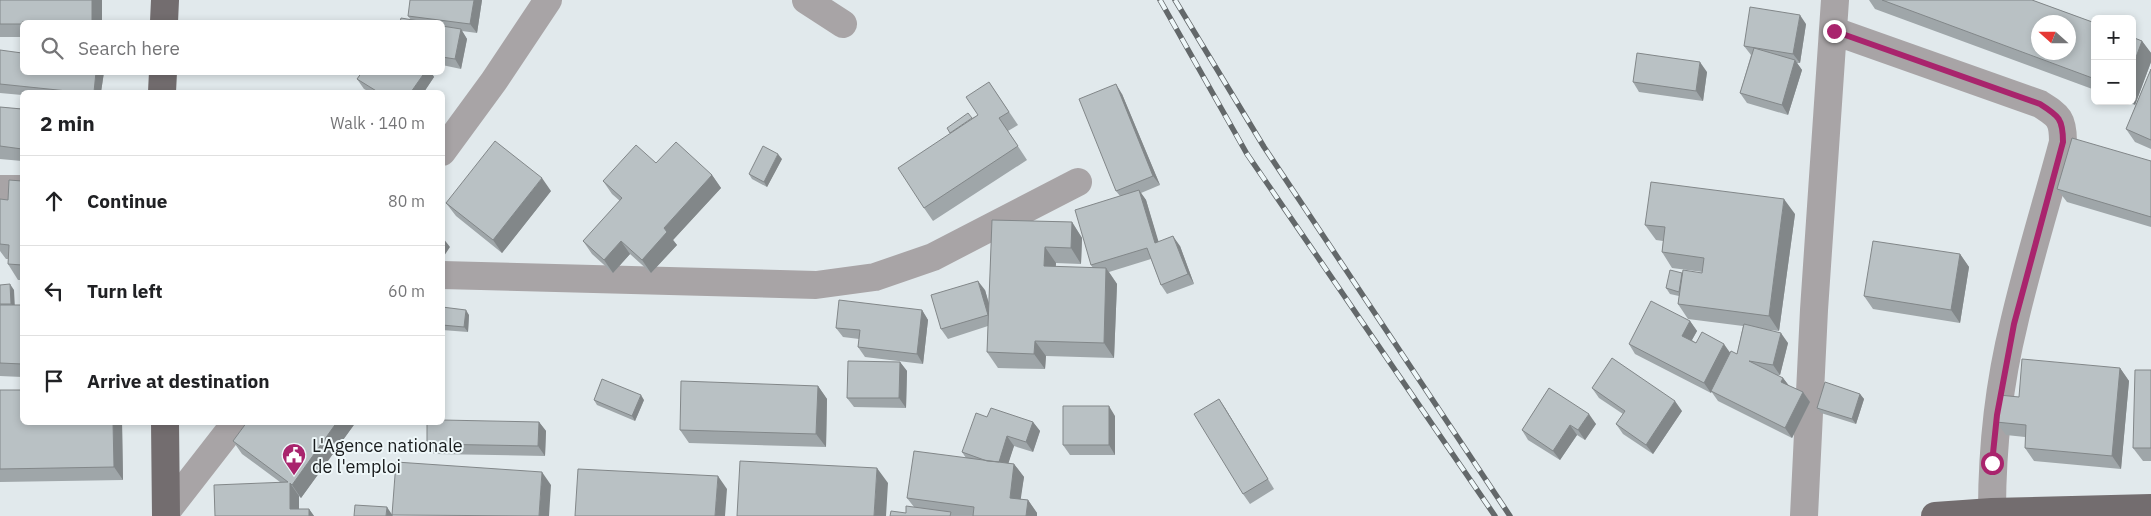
<!DOCTYPE html>
<html lang="en">
<head>
<meta charset="utf-8">
<style>
	:root { --surface:#fff; --page:#f2f2f2; --text:#202124; --muted:#757577; --line:#e0e0e0 }
	body { margin:0; font-family:"IBM Plex Sans",sans-serif; background:var(--page); color:var(--text) }
	.controls { position:absolute; right:15px; top:15px; display:grid; overflow:hidden; border-radius:8px; box-shadow:0 2px 8px #0003 }
	.controls button { width:45px; height:45px; display:grid; place-items:center; padding:0; border:0; border-bottom:1px solid var(--line); background:var(--surface); color:var(--text); font:25px sans-serif }
	.compass { position:absolute; left:2031px; top:15px; width:45px; height:45px; border-radius:50%; background:var(--surface); box-shadow:0 2px 8px #0003; rotate:291deg }
	.stop { position:absolute; width:15px; height:15px; margin:-11px; border:4px solid #a9246d; border-radius:50%; background:#fff }
	.stop.end { background:#a9246d; border-color:#fff; box-shadow:0 1px 5px #0008 }
	.list { margin:0; padding:0; list-style:none }
	h2 { display:flex; justify-content:space-between; align-items:center; height:65px; margin:0; padding:0 20px; font-size:21px }
	h2 small { font-size:16px; font-weight:400; color:var(--muted) }
	.list li { display:grid; grid-template-columns:32px 1fr auto; gap:15px; align-items:center; box-sizing:border-box; height:90px; padding:0 20px; border-top:1px solid var(--line) }
	.list b { display:block; font-size:19px; white-space:nowrap }
	.list em { font-size:16px; font-style:normal; color:var(--muted) }
	.icon { flex:none; width:28px; height:28px; fill:none; stroke:currentColor; stroke-width:2; stroke-linecap:round; stroke-linejoin:round }
	.map { position:relative; flex:none; width:2151px; height:516px; overflow:hidden }
	.search { position:absolute; background:var(--surface); box-shadow:0 2px 8px #0003; left:20px; top:20px; width:425px; height:55px; display:flex; align-items:center; gap:12px; box-sizing:border-box; padding:0 18px; border-radius:8px; color:var(--muted); font-size:19px }
	.panel { position:absolute; background:var(--surface); box-shadow:0 2px 8px #0003; left:20px; top:90px; width:425px; height:335px; border-radius:8px }
	.map>svg:first-child { display:block }
</style>
</head>
<body>
<div class="map">
<svg width="2151" height="516" viewBox="0 0 2151 516">
	<rect width="100%" height="100%" fill="#e1e9ec"/>
	<g fill="none" stroke-linecap="round" stroke-linejoin="round">
		<!-- minor -->
		<path stroke="#a8a4a6" stroke-width="28" d="M 806,0 L 843,24
			M 1834,31 L 2040,104 C 2059,116 2063,119 2063,142 C 2047,202 2028,262 2014,323 C 1999,384 1992,448 1992,512
			M 442,152 L 494,81 L 548,0
			M 0,189 L 22,189
			M 442,275 L 816,285 L 875,277 L 933,257 L 1078,182
			M 166,512 L 236,422
			M 1804,516 L 1814,310 L 1835,0"/>
		<!-- major -->
		<path stroke="#736d6f" stroke-width="28" d="M 164,22 L 165,0
			M 162,92 L 163,72
			M 165,422 L 166,516
			M 1935,516 L 1992,512 L 2151,508"/>
		<!-- rail casing -->
		<g stroke="#63686a" stroke-width="5.5">
			<path id="rail" d="M 1160,0 L 1247,154 L 1495,516
				M 1175,0 L 1264,147 L 1510,516"/>
		</g>
		<!-- rail -->
		<use href="#rail" stroke="#eef7f9" stroke-width="4" stroke-dasharray="11" stroke-linecap="butt"/>
	</g>
	<!-- wall -->
	<path fill="#9fa6a9" d="M 0,0 L 102,0 L 102,22 L 22,22 L 22,37 L 0,37 Z
		M 482,0 L 477,33 L 462,31 L 467,39 L 461,69 L 442,65 L 442,22 L 400,22 L 411,20 L 408,16 Z
		M 1869,0 L 2032,0 L 2095,23 L 2095,90 L 1875,9 Z
		M 1806,24 L 1800,63 L 1797,63 L 1802,70 L 1788,115 L 1747,103 L 1740,93 L 1751,55 L 1744,46 Z
		M 2132,37 L 2142,41 L 2151,53 L 2151,62 L 2135,105 L 2125,101 L 2132,101 Z
		M 0,50 L 22,72 L 104,72 L 101,92 L 22,92 L 22,95 L 0,93 Z
		M 2151,69 L 2151,149 L 2135,142 L 2126,129 Z
		M 362,72 L 431,72 L 434,77 L 424,92 L 370,92 L 364,89 L 357,79 Z
		M 1707,72 L 1703,101 L 1639,92 L 1633,82 Z
		M 989,82 L 1018,125 L 1008,131 L 1027,160 L 933,221 L 924,208 L 972,118 L 978,115 Z
		M 1122,94 L 1160,185 L 1141,193 L 1146,200 L 1158,242 L 1180,246 L 1194,284 L 1167,294 L 1161,285 L 1151,259 L 1109,272 L 1117,284 L 1114,358 L 1046,356 L 1045,369 L 998,368 L 987,352 L 988,326 L 948,339 L 941,329 L 985,290 L 989,305 L 992,220 L 1072,222 L 1082,238 L 1081,264 L 1056,263 L 1055,267 L 1093,268 L 1091,265 L 1120,196 L 1116,191 Z
		M 0,107 L 22,109 L 22,161 L 0,159 Z
		M 782,159 L 767,187 L 752,179 L 749,174 Z
		M 2151,161 L 2151,227 L 2067,202 L 2057,189 Z
		M 656,163 L 712,175 L 721,188 L 673,240 L 677,245 L 651,273 L 630,254 L 613,273 L 592,254 L 583,241 L 620,201 L 612,194 L 603,181 Z
		M 22,181 L 22,280 L 18,280 L 8,264 L 8,259 L 6,259 L 0,251 L 0,199 L 8,200 Z
		M 551,191 L 502,253 L 456,216 L 446,203 Z
		M 1795,214 L 1779,331 L 1761,329 L 1788,343 L 1780,375 L 1777,375 L 1783,378 L 1789,386 L 1803,392 L 1810,402 L 1792,438 L 1718,401 L 1711,391 L 1712,389 L 1711,393 L 1635,354 L 1629,344 L 1690,321 L 1697,331 L 1692,340 L 1696,343 L 1737,354 L 1743,326 L 1688,319 L 1678,304 L 1679,296 L 1670,294 L 1666,288 L 1682,273 L 1702,273 L 1703,272 L 1672,268 L 1662,252 L 1663,241 L 1656,240 L 1645,225 Z
		M 1960,254 L 1969,267 L 1960,323 L 1873,309 L 1864,296 Z
		M 0,285 L 14,290 L 14,305 L 22,305 L 22,377 L 0,376 Z
		M 442,307 L 469,315 L 468,332 L 442,330 Z
		M 922,310 L 928,320 L 923,364 L 865,357 L 858,347 L 859,339 L 843,337 L 836,328 Z
		M 900,362 L 907,371 L 906,408 L 854,407 L 847,398 Z
		M 2120,368 L 2129,381 L 2121,469 L 2034,461 L 2025,448 L 2025,437 L 2006,435 L 1996,422 L 2019,397 Z
		M 2151,370 L 2151,461 L 2143,461 L 2133,448 Z
		M 818,386 L 827,399 L 826,447 L 689,443 L 680,430 Z
		M 1549,388 L 1596,424 L 1585,440 L 1577,435 L 1560,460 L 1528,440 L 1522,430 Z
		M 1592,388 L 1682,411 L 1653,454 L 1623,434 L 1616,424 L 1623,414 L 1599,398 Z
		M 0,390 L 22,422 L 122,422 L 123,480 L 0,482 Z
		M 1860,394 L 1864,399 L 1856,424 L 1821,413 L 1817,408 Z
		M 1219,399 L 1225,408 L 1274,489 L 1250,504 L 1243,494 Z
		M 594,400 L 644,400 L 635,421 L 597,405 Z
		M 1115,416 L 1115,455 L 1070,455 L 1063,445 Z
		M 987,417 L 1033,422 L 1040,431 L 1033,452 L 1014,446 L 1008,463 L 1014,464 L 1024,477 L 1020,499 L 1028,500 L 1037,513 L 1037,516 L 890,516 L 906,513 L 914,507 L 907,498 L 966,458 L 962,452 Z
		M 356,422 L 301,498 L 299,496 L 299,509 L 309,509 L 314,516 L 215,516 L 280,482 L 242,454 L 233,441 Z
		M 539,422 L 546,431 L 545,456 L 434,454 L 427,444 Z"/>
	<!-- shaded-wall -->
	<path fill="#828789" d="M 92,0 L 102,0 L 102,22 L 92,22 Z
		M 474,0 L 482,0 L 477,33 L 470,24 Z
		M 1800,15 L 1806,24 L 1800,63 L 1793,54 Z
		M 461,29 L 467,39 L 461,69 L 455,59 Z
		M 2142,41 L 2151,53 L 2151,62 L 2135,105 L 2132,101 L 2132,68 Z
		M 1795,60 L 1802,70 L 1788,115 L 1782,105 Z
		M 1700,62 L 1707,72 L 1703,101 L 1696,91 Z
		M 96,72 L 104,72 L 101,92 L 94,92 Z
		M 425,72 L 431,72 L 434,77 L 424,92 L 411,92 Z
		M 1116,84 L 1122,94 L 1160,185 L 1153,176 Z
		M 778,154 L 782,159 L 767,187 L 764,182 Z
		M 712,175 L 721,188 L 673,240 L 677,245 L 651,273 L 642,260 L 664,228 Z
		M 542,178 L 551,191 L 502,253 L 493,240 Z
		M 1139,190 L 1146,200 L 1162,253 L 1155,243 Z
		M 1784,199 L 1795,214 L 1779,331 L 1769,316 Z
		M 1072,222 L 1082,238 L 1081,264 L 1071,248 Z
		M 1173,236 L 1180,246 L 1194,284 L 1188,274 Z
		M 443,238 L 450,247 L 442,259 L 442,239 Z
		M 621,241 L 630,254 L 613,273 L 604,260 Z
		M 1045,247 L 1056,263 L 1055,282 L 1044,266 Z
		M 1960,254 L 1969,267 L 1960,323 L 1951,310 Z
		M 1106,268 L 1117,284 L 1114,358 L 1104,343 Z
		M 978,281 L 985,290 L 995,324 L 988,315 Z
		M 10,284 L 14,290 L 15,309 L 11,304 Z
		M 466,310 L 469,315 L 468,332 L 464,327 Z
		M 922,310 L 928,320 L 923,364 L 917,354 Z
		M 1690,321 L 1697,331 L 1689,345 L 1682,336 Z
		M 1781,333 L 1788,343 L 1780,375 L 1773,365 Z
		M 1035,341 L 1046,356 L 1045,369 L 1034,354 Z
		M 1724,344 L 1731,354 L 1711,393 L 1704,383 Z
		M 900,362 L 907,371 L 906,408 L 899,398 Z
		M 2120,368 L 2129,381 L 2121,469 L 2112,456 Z
		M 1783,378 L 1790,387 L 1781,382 Z
		M 818,386 L 827,399 L 826,447 L 816,434 Z
		M 1803,392 L 1810,402 L 1792,438 L 1785,428 Z
		M 1860,394 L 1864,399 L 1856,424 L 1852,419 Z
		M 641,395 L 644,400 L 635,421 L 632,416 Z
		M 1219,399 L 1225,408 L 1274,489 L 1268,479 Z
		M 1675,401 L 1682,411 L 1653,454 L 1646,445 Z
		M 1109,406 L 1115,416 L 1115,455 L 1109,445 Z
		M 1589,414 L 1596,424 L 1585,440 L 1578,430 Z
		M 113,422 L 122,422 L 123,480 L 114,467 Z
		M 337,422 L 356,422 L 301,498 L 292,485 Z
		M 539,422 L 546,431 L 545,456 L 538,446 Z
		M 1033,422 L 1040,431 L 1033,452 L 1026,442 Z
		M 1570,425 L 1577,435 L 1560,460 L 1553,451 Z
		M 1007,436 L 1014,446 L 1005,474 L 998,464 Z
		M 1014,464 L 1024,477 L 1019,511 L 1010,498 Z
		M 877,468 L 888,483 L 886,516 L 874,516 Z
		M 542,472 L 551,485 L 549,516 L 539,516 Z
		M 718,476 L 727,489 L 725,516 L 715,516 Z
		M 290,483 L 299,496 L 299,516 L 290,509 Z
		M 1028,500 L 1037,513 L 1037,516 L 1026,516 Z
		M 387,507 L 393,516 L 386,516 Z
		M 309,509 L 314,516 L 309,516 Z"/>
	<!-- building -->
	<path fill="#b9c1c4" stroke="#828789" fill-rule="evenodd" d="M 0,0 L 92,0 L 92,22 L 22,22 L 22,24 L 0,24 Z
		M 410,0 L 474,0 L 470,24 L 408,16 Z
		M 1882,0 L 2032,0 L 2095,23 L 2095,79 ZM 2038,22 L 2068,22 L 2068,52 L 2038,52 Z
		M 1750,7 L 1800,15 L 1793,54 L 1744,46 Z
		M 401,18 L 425,22 L 400,22 Z
		M 442,26 L 461,29 L 455,59 L 442,57 Z
		M 2132,37 L 2142,41 L 2132,68 Z
		M 1754,48 L 1795,60 L 1782,105 L 1740,93 Z
		M 0,50 L 22,53 L 22,72 L 96,72 L 94,92 L 77,92 L 0,84 Z
		M 1637,53 L 1700,62 L 1696,91 L 1633,82 Z
		M 2151,69 L 2151,140 L 2126,129 Z
		M 362,72 L 425,72 L 411,92 L 378,92 L 357,79 Z
		M 989,82 L 1009,112 L 999,118 L 1018,146 L 924,208 L 898,168 L 978,115 L 966,97 Z
		M 1116,84 L 1153,176 L 1116,191 L 1079,99 Z
		M 0,107 L 22,109 L 22,149 L 0,146 Z
		M 968,113 L 972,118 L 950,133 L 947,128 Z
		M 2072,138 L 2151,161 L 2151,217 L 2057,189 Z
		M 495,141 L 542,178 L 493,240 L 446,203 Z
		M 676,142 L 712,175 L 664,228 L 667,232 L 642,260 L 621,241 L 604,260 L 583,241 L 622,198 L 603,181 L 636,145 L 656,163 Z
		M 763,146 L 778,154 L 764,182 L 749,174 Z
		M 9,180 L 22,181 L 22,265 L 8,264 L 9,245 L 0,244 L 0,199 L 8,200 Z
		M 1651,182 L 1784,199 L 1769,316 L 1678,304 L 1683,270 L 1702,273 L 1704,258 L 1662,252 L 1665,227 L 1645,225 Z
		M 1139,190 L 1155,243 L 1173,236 L 1188,274 L 1161,285 L 1147,248 L 1091,265 L 1075,210 Z
		M 992,220 L 1072,222 L 1071,248 L 1045,247 L 1044,266 L 1106,268 L 1104,343 L 1035,341 L 1034,354 L 987,352 Z
		M 1873,241 L 1960,254 L 1951,310 L 1864,296 Z
		M 1670,270 L 1682,273 L 1679,292 L 1666,288 Z
		M 978,281 L 988,315 L 941,329 L 931,295 Z
		M 10,284 L 11,304 L 0,304 L 0,285 Z
		M 839,300 L 922,310 L 917,354 L 858,347 L 860,330 L 836,328 Z
		M 1651,301 L 1690,321 L 1682,336 L 1696,343 L 1702,332 L 1724,344 L 1704,383 L 1629,344 Z
		M 0,305 L 22,305 L 22,364 L 0,363 Z
		M 442,307 L 466,310 L 464,327 L 442,325 Z
		M 1744,324 L 1781,333 L 1773,365 L 1749,361 L 1783,378 L 1781,382 L 1803,392 L 1785,428 L 1711,391 L 1731,351 L 1737,354 Z
		M 1612,358 L 1675,401 L 1646,445 L 1616,424 L 1625,411 L 1592,388 Z
		M 2022,359 L 2120,368 L 2112,456 L 2025,448 L 2026,425 L 1996,422 L 1999,395 L 2019,397 Z
		M 848,361 L 900,362 L 899,398 L 847,398 Z
		M 2135,370 L 2151,370 L 2151,448 L 2133,448 Z
		M 602,379 L 641,395 L 632,416 L 594,400 Z
		M 681,381 L 818,386 L 816,434 L 680,430 Z
		M 1825,382 L 1860,394 L 1852,419 L 1817,408 Z
		M 1549,388 L 1589,414 L 1578,430 L 1570,425 L 1553,451 L 1522,430 Z
		M 0,390 L 22,390 L 22,422 L 113,422 L 114,467 L 0,469 Z
		M 1219,399 L 1268,479 L 1243,494 L 1194,414 Z
		M 1063,406 L 1109,406 L 1109,445 L 1063,445 Z
		M 991,408 L 1033,422 L 1026,442 L 1007,436 L 999,462 L 987,461 L 962,452 L 976,413 L 987,417 Z
		M 442,420 L 539,422 L 538,446 L 427,444 L 427,422 L 442,422 Z
		M 247,422 L 337,422 L 292,485 L 290,483 L 290,509 L 309,509 L 309,516 L 215,516 L 214,485 L 288,482 L 233,441 Z
		M 914,451 L 1014,464 L 1010,498 L 1028,500 L 1026,516 L 973,516 L 974,507 L 907,498 Z
		M 740,461 L 877,468 L 874,516 L 737,516 Z
		M 396,462 L 542,472 L 539,516 L 392,515 Z
		M 578,469 L 718,476 L 715,516 L 575,516 Z
		M 355,505 L 387,507 L 386,516 L 354,516 Z
		M 906,506 L 951,512 L 950,516 L 890,516 L 891,511 L 906,513 Z"/>
	<g fill="none" stroke-linecap="round" stroke-linejoin="round">
		<!-- route -->
		<path stroke="#a9246d" stroke-width="6" d="M 1834,31 L 2040,104 C 2059,116 2063,119 2063,142 L 2014,324 L 1997,415 L 1992,463"/>
	</g>
	<!-- icons -->
	<defs>
		<g id="civic-pin" transform="scale(1.25)"><path d="M0 17L-7.5 6A9.5 9.5 0 1 1 7.5 6Z" fill="#a9246d" stroke="#eef7f9"/><path d="M-.6-6.5H3V-4.5H.6V-3L4-1V1h2V6H-6V1h2V-1L-.6-3ZM-1.2 2.5V6h2.4V2.5Z" fill="#fff"/></g>
	</defs>
	<g fill-rule="evenodd">
		<use href="#civic-pin" x="294" y="455"/>
	</g>
	<g text-anchor="middle" dominant-baseline="central" stroke-width="4" stroke-linejoin="round" paint-order="stroke">
		<!-- poi labels -->
		<g font-size="18" fill="#181b1c" stroke="#eef7f9" text-anchor="start">
			<text x="312" y="445">L'Agence nationale<tspan x="312" dy="21">de l'emploi</tspan></text>
		</g>
	</g>
</svg>
<div class="controls">
<button>+</button>
<button>−</button>
</div>
<svg class="compass" viewBox="-18 -18 36 36"><path d="M0-13l5 13h-10z" fill="#e53935"/><path d="M0 13l5-13h-10z" fill="#757577"/></svg>
<div class="stop" style="left:1992px;top:463px"></div>
<div class="stop end" style="left:1834px;top:31px"></div>
<div class="search"><svg class="icon" aria-label="search" viewBox="0 0 24 24"><circle cx="10" cy="10" r="6"/><path d="M15 15l6 6"/></svg>Search here</div>
<section class="panel">
<h2>2 min<small>Walk · 140 m</small></h2>
<ul class="list">
<li><svg class="icon" aria-label="ahead" viewBox="0 0 24 24"><path d="M12 20V5M6 11l6-6 6 6"/></svg><div><b>Continue</b></div><em>80 m</em></li>
<li><svg class="icon" aria-label="left" viewBox="0 0 24 24"><path d="M17 20v-9H6M10 6l-5 5 5 5"/></svg><div><b>Turn left</b></div><em>60 m</em></li>
<li><svg class="icon" aria-label="arrive" viewBox="0 0 24 24"><path d="M6 21V4h12l-3 4 3 4H6"/></svg><div><b>Arrive at destination</b></div></li>
</ul>
</section>
</div>
</body>
</html>
